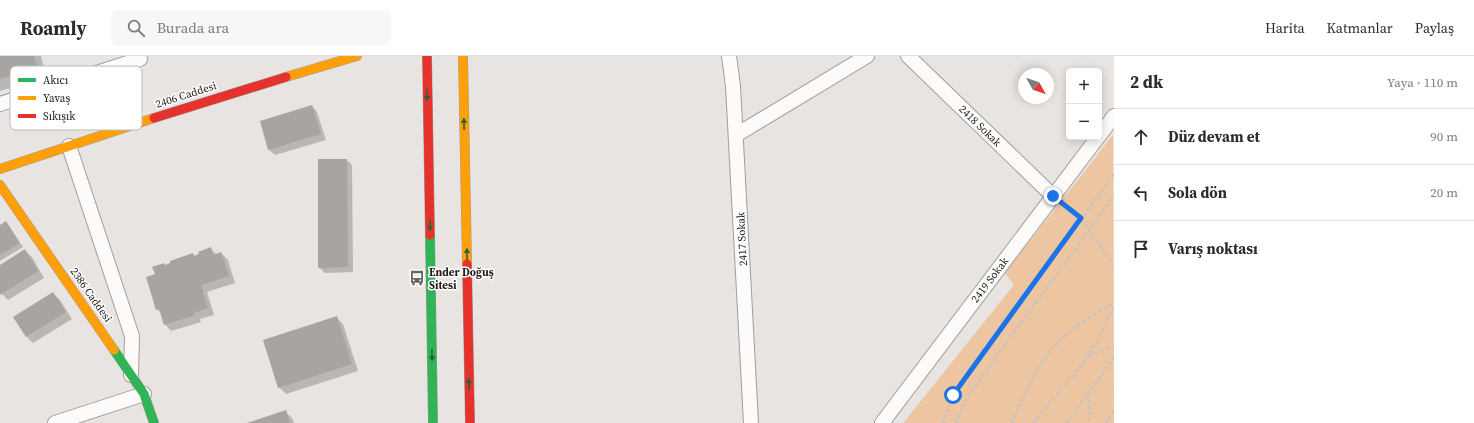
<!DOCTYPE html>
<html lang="tr">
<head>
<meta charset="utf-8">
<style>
	:root { --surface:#fff; --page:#f7f7f7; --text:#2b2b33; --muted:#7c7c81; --line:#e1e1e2 }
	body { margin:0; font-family:"Source Serif 4",serif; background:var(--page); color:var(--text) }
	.controls { position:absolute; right:12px; top:12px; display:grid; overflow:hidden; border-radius:6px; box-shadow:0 2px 10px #0003 }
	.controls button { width:36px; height:36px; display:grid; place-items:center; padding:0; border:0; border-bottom:1px solid var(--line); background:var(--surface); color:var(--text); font:20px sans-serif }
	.compass { position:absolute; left:1018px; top:12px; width:36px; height:36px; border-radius:50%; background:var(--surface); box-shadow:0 2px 10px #0003; rotate:130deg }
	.stop { position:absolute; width:12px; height:12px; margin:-9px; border:3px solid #1a73e8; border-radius:50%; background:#fff }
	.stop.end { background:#1a73e8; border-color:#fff; box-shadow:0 1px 4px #0008 }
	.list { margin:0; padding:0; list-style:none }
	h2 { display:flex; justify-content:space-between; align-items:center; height:52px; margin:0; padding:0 16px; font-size:17px }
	h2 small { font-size:13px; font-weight:400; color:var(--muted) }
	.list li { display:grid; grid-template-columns:26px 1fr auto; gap:12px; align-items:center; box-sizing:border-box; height:56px; padding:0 16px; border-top:1px solid var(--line) }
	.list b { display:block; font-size:15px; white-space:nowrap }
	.list em { font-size:13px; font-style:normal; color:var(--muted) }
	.icon { flex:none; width:22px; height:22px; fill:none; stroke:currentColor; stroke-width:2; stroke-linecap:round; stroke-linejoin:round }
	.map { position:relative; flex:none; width:1114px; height:367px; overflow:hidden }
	header { display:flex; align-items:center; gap:24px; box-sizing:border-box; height:56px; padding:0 20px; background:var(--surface); border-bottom:1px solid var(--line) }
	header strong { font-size:19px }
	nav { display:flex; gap:22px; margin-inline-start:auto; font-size:14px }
	.search { width:280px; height:36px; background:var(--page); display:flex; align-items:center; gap:10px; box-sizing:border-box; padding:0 14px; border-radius:6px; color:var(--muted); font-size:15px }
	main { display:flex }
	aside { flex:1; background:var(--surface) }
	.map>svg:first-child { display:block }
</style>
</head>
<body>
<header>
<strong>Roamly</strong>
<div class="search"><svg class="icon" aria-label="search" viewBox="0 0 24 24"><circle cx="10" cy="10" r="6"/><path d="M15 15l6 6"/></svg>Burada ara</div>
<nav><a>Harita</a><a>Katmanlar</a><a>Paylaş</a></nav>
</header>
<main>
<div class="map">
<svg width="1114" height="367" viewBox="0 0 1114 367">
	<rect width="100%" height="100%" fill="#e8e4e1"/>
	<!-- green -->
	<path fill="#edc5a0" d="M 1113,79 L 1114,367 L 903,367 L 1014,229 L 1005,217 Z"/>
	<!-- shadow -->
	<path fill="#0003" d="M 0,0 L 41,0 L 47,22 L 0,35 Z
		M 312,50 L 317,56 L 326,84 L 275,99 L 269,94 L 261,66 Z
		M 347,104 L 352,109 L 353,216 L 325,217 L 319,211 Z
		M 6,167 L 23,191 L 0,205 L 0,171 Z
		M 211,193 L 217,199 L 221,197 L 228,204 L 235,227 L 207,236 L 214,259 L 200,263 L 201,266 L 171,275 L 165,268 L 161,257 L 157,253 L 156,219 L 165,210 L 193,198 L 196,201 Z
		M 25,195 L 32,201 L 44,222 L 8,244 L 0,236 L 0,210 Z
		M 53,237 L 60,244 L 72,263 L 33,287 L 27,281 L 14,262 Z
		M 336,261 L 343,268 L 358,315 L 286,338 L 279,331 Z
		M 285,355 L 292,362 L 294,367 L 249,367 Z"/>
	<!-- building -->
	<path fill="#a7a4a2" d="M 0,0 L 34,0 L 38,12 L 0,23 Z
		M 312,49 L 321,78 L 268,94 L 260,65 Z
		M 318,103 L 347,103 L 348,211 L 318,212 Z
		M 6,165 L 20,187 L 0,199 L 0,169 Z
		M 211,191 L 213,199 L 221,196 L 229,220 L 201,229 L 208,252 L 194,257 L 195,259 L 164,269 L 159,253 L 156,254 L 146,221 L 155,218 L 152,211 L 164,207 L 165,209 L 170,207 L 170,205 L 193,197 L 194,200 L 199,198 L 198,196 Z
		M 25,193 L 38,215 L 0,239 L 0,209 Z
		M 53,236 L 66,256 L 26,281 L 13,261 Z
		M 337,260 L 352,308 L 278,332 L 263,284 Z
		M 286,354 L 290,367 L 247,367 Z"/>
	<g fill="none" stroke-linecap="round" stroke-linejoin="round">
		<!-- street casing -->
		<g stroke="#a19e9c" stroke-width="16">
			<path id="street" d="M 729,0 L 733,30 L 751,367
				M 908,0 L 1053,140
				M 0,48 L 140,3
				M 736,79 L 867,0
				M 1099,80 L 1114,60
				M 69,90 L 132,280 L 131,319
				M 55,367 L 144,338
				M 882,367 L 1098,81"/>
		</g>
		<!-- fast casing -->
		<g stroke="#a19e9c" stroke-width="10">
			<path id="fast" d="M 430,179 L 433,367
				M 114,294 L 144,338 L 154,367"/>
		</g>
		<!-- slow casing -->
		<g stroke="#a19e9c" stroke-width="10">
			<path id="slow" d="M 463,0 L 467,208
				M 286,21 L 357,0
				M 0,113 L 154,62
				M 0,129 L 114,294"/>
		</g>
		<!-- jam casing -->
		<g stroke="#a19e9c" stroke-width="10">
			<path id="jam" d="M 427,0 L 430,179
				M 154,62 L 286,21
				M 467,208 L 470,367"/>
		</g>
		<!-- path -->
		<path stroke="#c6c4c3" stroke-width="2.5" stroke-dasharray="3 3" stroke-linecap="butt" d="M 1063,149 L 1081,163 L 1114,209
			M 1089,299 L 1114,290
			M 1088,338 L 1090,353 L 1089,367
			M 943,367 L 953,339 L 1114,118
			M 956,367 L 969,338 L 1114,140
			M 1012,367 C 1023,342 1033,316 1051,294 C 1066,275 1093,259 1114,246
			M 1034,367 C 1050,343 1072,324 1088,300 C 1098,285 1105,267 1114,251
			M 1067,367 L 1114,301
			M 1106,367 L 1114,354"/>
		<!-- street -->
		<use href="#street" stroke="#fcfbfa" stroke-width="14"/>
		<!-- fast -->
		<use href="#fast" stroke="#30b455" stroke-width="9"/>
		<!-- slow -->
		<use href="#slow" stroke="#ff9f0a" stroke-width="9"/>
		<!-- jam -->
		<use href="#jam" stroke="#e5322d" stroke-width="9"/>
	</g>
	<!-- one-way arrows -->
	<defs><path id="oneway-solid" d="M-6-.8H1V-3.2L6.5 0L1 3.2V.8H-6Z"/></defs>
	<g fill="#296337">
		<use href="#oneway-solid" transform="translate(427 39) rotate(89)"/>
		<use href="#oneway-solid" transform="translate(464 68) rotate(-91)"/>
		<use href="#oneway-solid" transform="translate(430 169) rotate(89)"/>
		<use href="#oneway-solid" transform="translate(467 198) rotate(-91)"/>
		<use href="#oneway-solid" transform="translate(432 299) rotate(89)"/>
		<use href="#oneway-solid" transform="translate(469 328) rotate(-91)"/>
	</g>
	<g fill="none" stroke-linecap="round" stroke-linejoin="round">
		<!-- route -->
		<path stroke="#1a73e8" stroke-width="5" d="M 953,339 L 1081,162 L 1053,140"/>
	</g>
	<!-- icons -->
	<defs>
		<g id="bus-bare" transform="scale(1.2)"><path d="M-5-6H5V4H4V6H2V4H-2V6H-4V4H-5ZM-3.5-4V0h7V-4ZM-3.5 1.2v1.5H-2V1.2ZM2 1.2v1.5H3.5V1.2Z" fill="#686562" stroke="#fff" stroke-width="2.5" paint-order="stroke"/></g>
	</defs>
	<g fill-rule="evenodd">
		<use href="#bus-bare" x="417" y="222"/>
	</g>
	<g text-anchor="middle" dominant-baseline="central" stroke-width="3" stroke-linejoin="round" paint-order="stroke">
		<!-- street labels -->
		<g font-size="11" fill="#23201e" stroke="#fff">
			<text transform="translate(186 39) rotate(-18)">2406 Caddesi</text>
			<text transform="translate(980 70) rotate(44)">2418 Sokak</text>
			<text transform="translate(742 183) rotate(-93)">2417 Sokak</text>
			<text transform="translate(990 224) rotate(-53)">2419 Sokak</text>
			<text transform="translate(91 239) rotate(55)">2386 Caddesi</text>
		</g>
		<!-- poi labels -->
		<g font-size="11" font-weight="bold" fill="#23201e" stroke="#fff" text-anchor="start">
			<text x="429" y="216">Ender Doğuş<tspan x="429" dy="13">Sitesi</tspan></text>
		</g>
	</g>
	<!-- legend -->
	<rect x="10" y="10" width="132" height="64" rx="6" fill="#fff" stroke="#bdbcbc" stroke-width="1"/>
	<rect x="18" y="22" width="18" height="4" fill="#30b455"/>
	<rect x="18" y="40" width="18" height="4" fill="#ff9f0a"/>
	<rect x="18" y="58" width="18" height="4" fill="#e5322d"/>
	<g font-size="11" fill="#23201e">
		<text x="43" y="28">Akıcı</text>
		<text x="43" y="46">Yavaş</text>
		<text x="43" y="64">Sıkışık</text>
	</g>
</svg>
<div class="controls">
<button>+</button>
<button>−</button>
</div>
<svg class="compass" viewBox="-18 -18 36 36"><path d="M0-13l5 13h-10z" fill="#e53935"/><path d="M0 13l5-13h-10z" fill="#7c7c81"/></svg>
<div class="stop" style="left:953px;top:339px"></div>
<div class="stop end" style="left:1053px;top:140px"></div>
</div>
<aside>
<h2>2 dk<small>Yaya · 110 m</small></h2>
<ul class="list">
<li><svg class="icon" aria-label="ahead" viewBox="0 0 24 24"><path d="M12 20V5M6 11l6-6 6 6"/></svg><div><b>Düz devam et</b></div><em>90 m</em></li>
<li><svg class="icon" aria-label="left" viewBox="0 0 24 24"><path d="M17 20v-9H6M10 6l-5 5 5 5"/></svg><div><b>Sola dön</b></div><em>20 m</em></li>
<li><svg class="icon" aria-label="arrive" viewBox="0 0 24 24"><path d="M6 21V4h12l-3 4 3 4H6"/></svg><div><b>Varış noktası</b></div></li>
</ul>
</aside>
</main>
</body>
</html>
